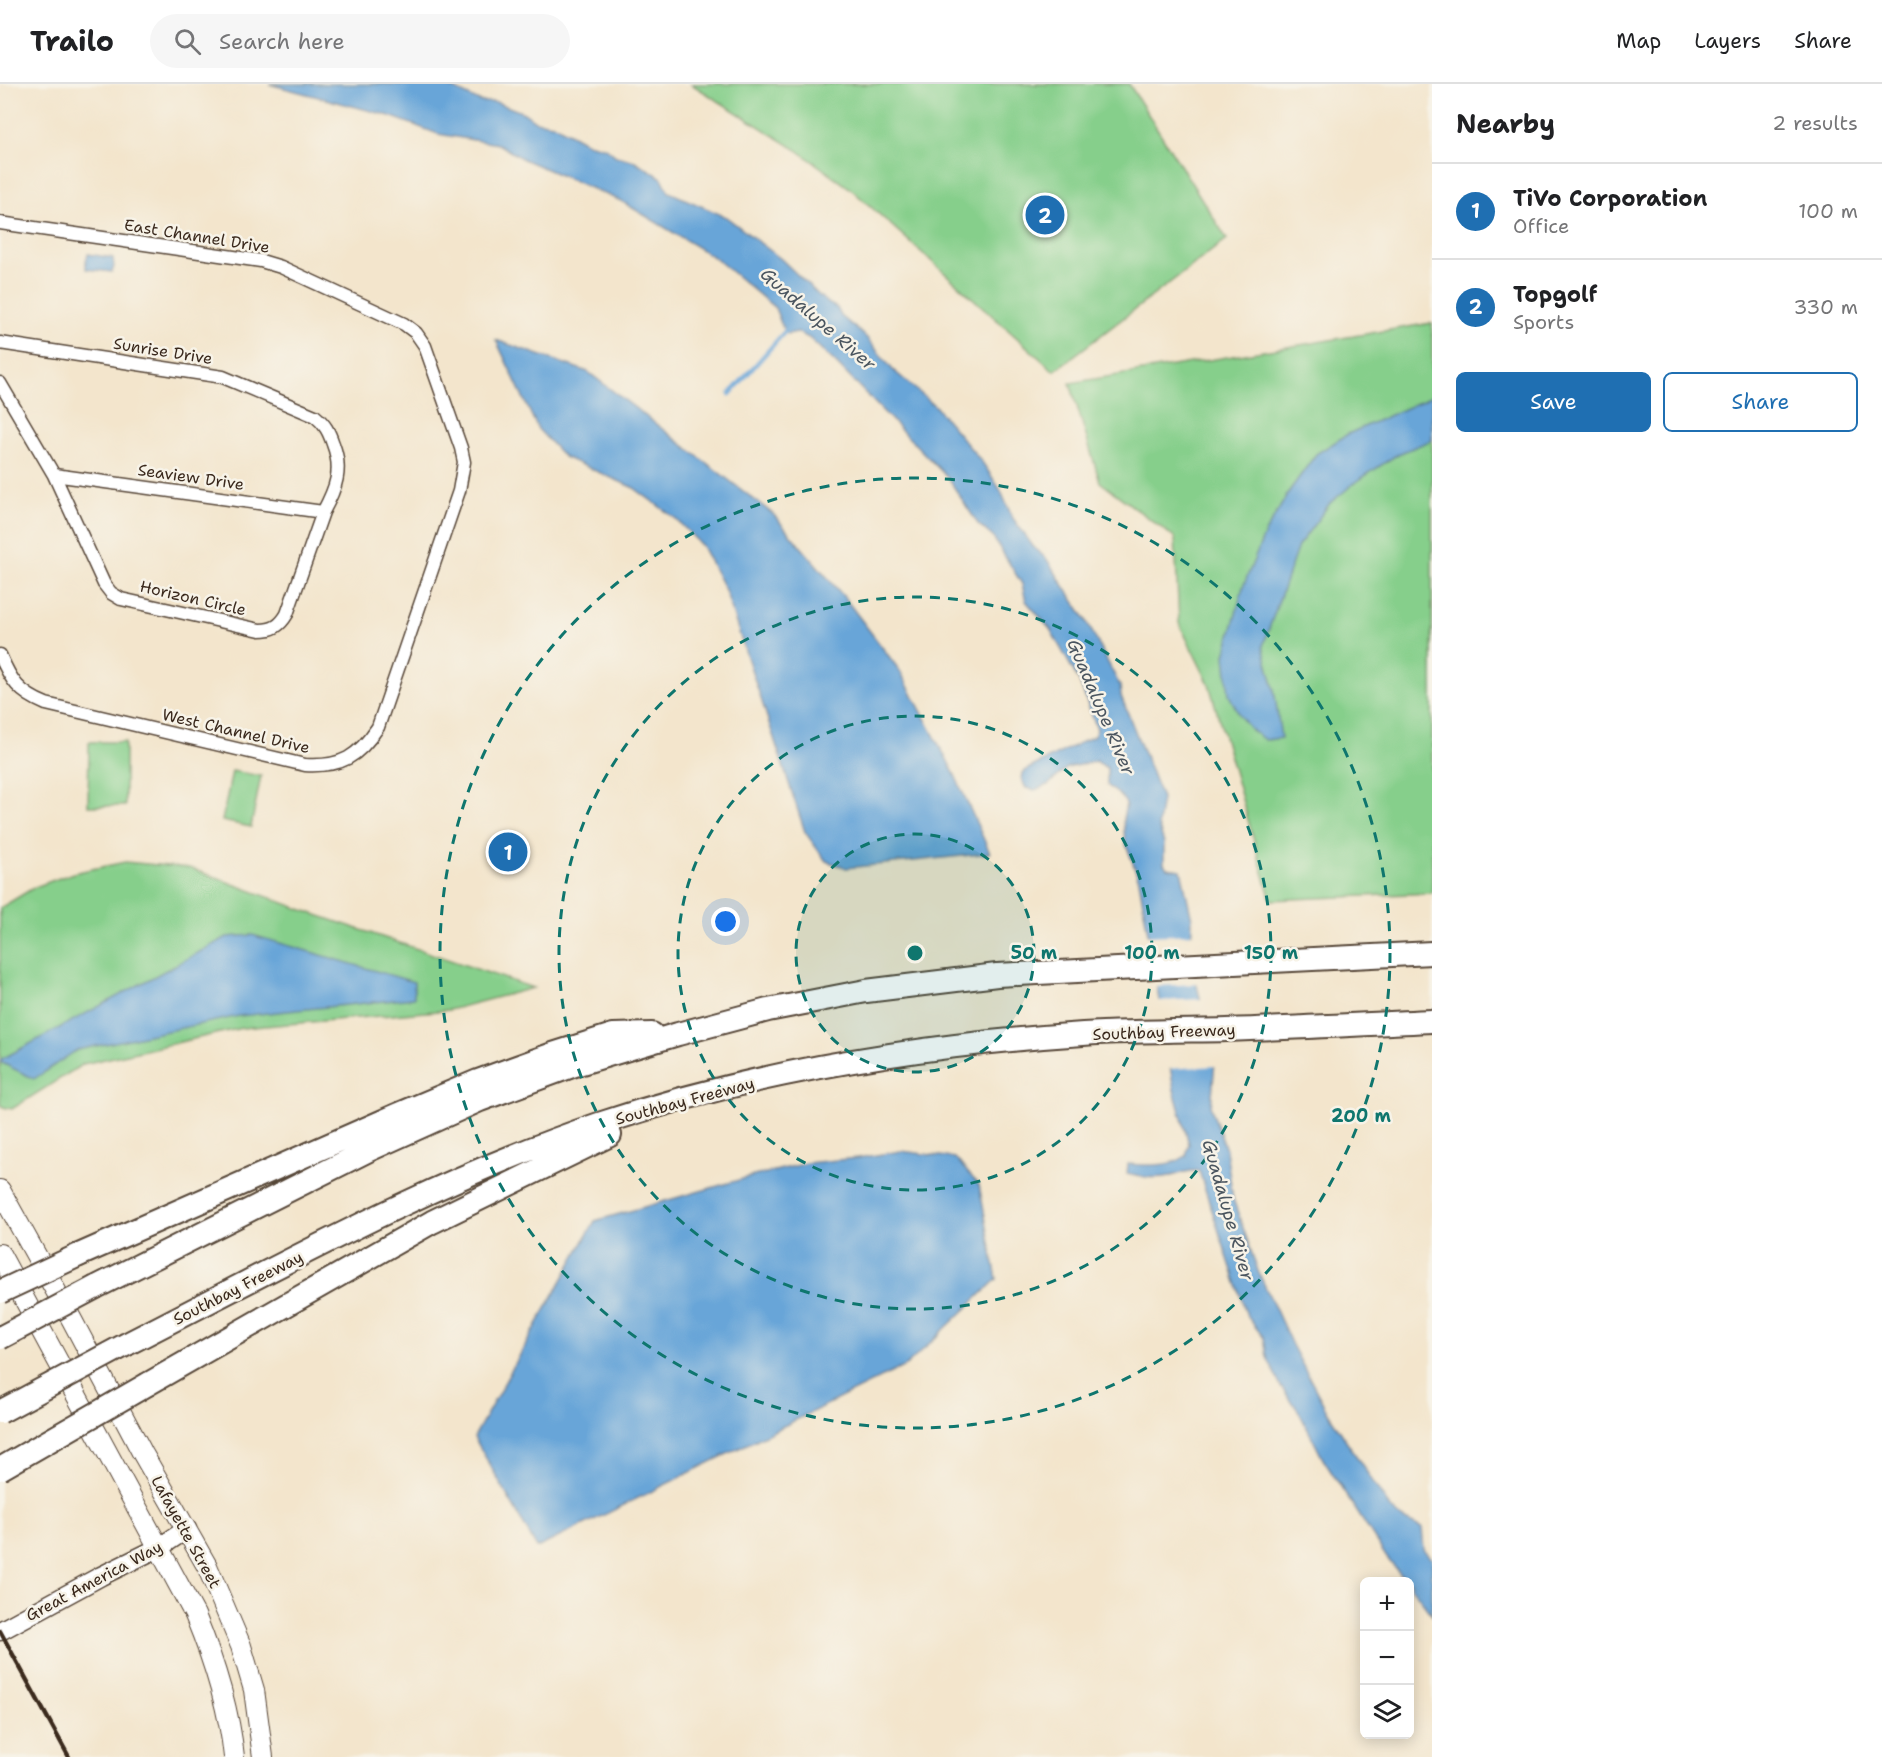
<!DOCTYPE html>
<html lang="en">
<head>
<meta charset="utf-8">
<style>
	:root { --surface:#fff; --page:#f6f6f6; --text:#202124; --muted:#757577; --line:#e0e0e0; --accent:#1f6fb2 }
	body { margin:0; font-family:"Shantell Sans",sans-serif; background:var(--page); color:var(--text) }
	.controls { position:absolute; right:18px; bottom:18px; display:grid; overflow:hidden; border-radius:9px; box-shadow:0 3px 15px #0003 }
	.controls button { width:54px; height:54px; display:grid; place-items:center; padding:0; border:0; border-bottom:2px solid var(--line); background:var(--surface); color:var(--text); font:30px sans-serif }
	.you { position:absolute; left:726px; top:838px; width:21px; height:21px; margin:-15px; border:4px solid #fff; border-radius:50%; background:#1a73e8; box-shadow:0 0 0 9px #1a73e833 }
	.badge { display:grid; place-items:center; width:39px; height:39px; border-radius:50%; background:var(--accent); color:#fff; font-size:20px; font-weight:700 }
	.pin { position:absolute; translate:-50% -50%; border:3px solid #fff; box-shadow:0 2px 6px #0006 }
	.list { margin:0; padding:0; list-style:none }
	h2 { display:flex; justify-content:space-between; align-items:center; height:78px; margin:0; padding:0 24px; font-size:26px }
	h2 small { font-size:20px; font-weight:400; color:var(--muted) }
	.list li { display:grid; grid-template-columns:39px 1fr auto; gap:18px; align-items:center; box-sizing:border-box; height:96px; padding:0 24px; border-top:2px solid var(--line) }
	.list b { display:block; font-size:22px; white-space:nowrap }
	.list p { margin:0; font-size:20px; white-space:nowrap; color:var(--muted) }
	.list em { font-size:20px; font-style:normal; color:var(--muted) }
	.actions { display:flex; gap:12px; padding:18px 24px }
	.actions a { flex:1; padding:14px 0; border:2px solid var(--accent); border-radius:9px; text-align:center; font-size:21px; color:var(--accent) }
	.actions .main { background:var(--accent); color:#fff }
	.icon { flex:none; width:33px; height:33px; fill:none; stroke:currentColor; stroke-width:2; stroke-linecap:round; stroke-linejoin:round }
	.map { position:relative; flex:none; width:1432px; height:1673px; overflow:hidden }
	header { display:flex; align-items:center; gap:36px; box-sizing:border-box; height:84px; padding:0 30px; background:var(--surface); border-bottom:2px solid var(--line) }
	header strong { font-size:28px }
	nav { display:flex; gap:33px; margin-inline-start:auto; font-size:21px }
	.search { width:420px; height:54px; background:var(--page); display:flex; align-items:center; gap:15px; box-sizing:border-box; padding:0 21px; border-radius:33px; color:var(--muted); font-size:22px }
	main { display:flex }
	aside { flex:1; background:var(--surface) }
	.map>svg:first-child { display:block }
</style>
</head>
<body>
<header>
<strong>Trailo</strong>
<div class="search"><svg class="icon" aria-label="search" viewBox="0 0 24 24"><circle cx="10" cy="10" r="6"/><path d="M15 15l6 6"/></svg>Search here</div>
<nav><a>Map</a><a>Layers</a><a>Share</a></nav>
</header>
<main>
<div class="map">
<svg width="1432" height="1673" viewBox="0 0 1432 1673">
	<rect width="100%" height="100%" fill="#f7f3e8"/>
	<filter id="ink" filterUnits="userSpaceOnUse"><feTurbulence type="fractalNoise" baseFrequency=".0167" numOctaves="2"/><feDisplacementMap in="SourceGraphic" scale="12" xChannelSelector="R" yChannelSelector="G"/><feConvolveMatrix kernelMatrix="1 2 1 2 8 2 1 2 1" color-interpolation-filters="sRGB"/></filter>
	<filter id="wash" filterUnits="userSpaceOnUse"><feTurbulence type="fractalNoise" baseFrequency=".008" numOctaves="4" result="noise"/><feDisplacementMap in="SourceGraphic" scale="24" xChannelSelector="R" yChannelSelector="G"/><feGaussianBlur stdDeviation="1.35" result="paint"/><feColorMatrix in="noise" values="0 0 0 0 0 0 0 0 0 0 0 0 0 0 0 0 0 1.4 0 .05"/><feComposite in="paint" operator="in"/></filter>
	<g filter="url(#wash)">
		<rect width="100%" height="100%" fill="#f3e5cc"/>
		<!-- green -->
		<path fill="#86cf8b" stroke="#607c54" stroke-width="1.5" d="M 691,0 L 1129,0 L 1227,155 L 1054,287 L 852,106 L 797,66 Z
			M 1432,239 L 1432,809 L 1271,816 L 1209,600 L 1179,539 L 1175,454 L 1100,398 L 1070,299 Z
			M 89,658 L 125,658 L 125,722 L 88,722 Z
			M 232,687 L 261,692 L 251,743 L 222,737 Z
			M 125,778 L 190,784 L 311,829 L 533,904 L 449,926 L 242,944 L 83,980 L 12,1025 L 3,1023 L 0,1020 L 0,824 L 35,803 L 73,789 Z"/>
		<!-- water -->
		<path fill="#67a5d8" stroke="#51687b" stroke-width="1.5" d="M 269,0 L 444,0 L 481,18 L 496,18 L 524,29 L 535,37 L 553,40 L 587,59 L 606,64 L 616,72 L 635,77 L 662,94 L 669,108 L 726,133 L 781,175 L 826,218 L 837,224 L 841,232 L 866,253 L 892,285 L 935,322 L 982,378 L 1000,405 L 1012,433 L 1035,465 L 1046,474 L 1086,536 L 1120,602 L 1121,612 L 1162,714 L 1158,741 L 1164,759 L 1164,780 L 1167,784 L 1181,786 L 1192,835 L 1191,876 L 1215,977 L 1211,1024 L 1226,1066 L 1233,1115 L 1258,1187 L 1292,1261 L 1327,1327 L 1390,1424 L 1403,1435 L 1422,1444 L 1424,1466 L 1432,1475 L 1432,1530 L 1410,1502 L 1410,1498 L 1406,1497 L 1387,1474 L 1323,1375 L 1298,1326 L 1281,1303 L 1267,1273 L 1264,1254 L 1247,1232 L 1199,1087 C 1188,1085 1181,1090 1171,1092 C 1155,1095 1142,1094 1127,1090 L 1128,1080 C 1148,1081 1168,1084 1186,1072 L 1189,1060 L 1174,1006 L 1139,796 L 1125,757 L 1123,735 L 1126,720 L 1122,713 L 1107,701 L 1107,684 L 1096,677 L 1067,684 L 1048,701 L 1035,706 L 1026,704 L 1022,696 L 1023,689 L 1028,685 L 1094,652 L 1097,645 L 1079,597 L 1050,545 L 1026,517 L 1022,500 L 993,453 L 978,440 L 948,394 L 834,277 L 809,254 L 797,248 L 788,250 L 784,247 L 775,224 L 714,173 L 621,117 L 523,75 L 498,60 L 438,50 L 390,32 Z
			M 88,170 L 113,174 L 114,183 L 112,188 L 86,185 L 86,177 Z
			M 496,256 L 588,288 L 773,430 L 844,513 L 900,587 L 954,689 L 990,769 L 846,784 L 826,777 L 805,748 L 725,506 L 702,462 L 675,434 L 634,404 L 564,373 L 538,345 Z
			M 1432,311 L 1432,356 L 1398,370 L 1357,397 L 1330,419 L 1298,462 L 1263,562 L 1274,605 L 1281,654 L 1265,656 L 1252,647 L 1240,632 L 1229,611 L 1225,571 L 1243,503 L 1265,449 L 1290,406 L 1316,370 L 1348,350 L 1424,316 Z
			M 252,851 L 414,898 L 414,914 L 239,932 L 77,966 L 34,995 L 0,978 L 0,976 L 227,853 Z
			M 901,1067 L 955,1074 L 979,1101 L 997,1195 L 907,1281 L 537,1464 L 474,1353 L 595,1137 L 746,1094 L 807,1079 L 858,1074 Z"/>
		<!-- pier -->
		<path fill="#f3e5cc" d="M 1195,850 L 1194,875 L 1200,900 L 1153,902 L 1145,852 Z
			M 1203,915 L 1218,976 L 1217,982 L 1167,985 L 1156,917 Z"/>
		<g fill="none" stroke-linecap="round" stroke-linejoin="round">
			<!-- stream -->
			<path stroke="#67a5d8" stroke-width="4.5" d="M 730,310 L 788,244"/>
		</g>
	</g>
	<g filter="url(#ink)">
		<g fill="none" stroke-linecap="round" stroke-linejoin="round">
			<!-- street casing -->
			<g stroke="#574638" stroke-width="15">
				<path id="street" d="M 0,139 L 261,177 L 281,183 L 404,240 L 416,249 L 425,262 L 461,364 L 464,378 L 459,407 L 378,643 C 358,673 342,683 305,681 L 46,620 C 19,609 11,597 0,571
					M 0,259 L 223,293 L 315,332 C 325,340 329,348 333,360 C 343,386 336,404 323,428 L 287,530 C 280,542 273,546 260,546 L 121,515 L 111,509 L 104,500 L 54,391 L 0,299
					M 54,391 L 323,428"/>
			</g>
			<!-- secondary casing -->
			<g stroke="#574638" stroke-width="21">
				<path id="secondary" d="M 0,1547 L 101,1492 L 160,1463 L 187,1445"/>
			</g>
			<!-- primary casing -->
			<g stroke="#574638" stroke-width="22">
				<path id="primary" d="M 0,1106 L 72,1236 L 143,1370 L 207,1482 L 241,1562 L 254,1606 L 263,1673
					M 0,1170 L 195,1531 C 214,1577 229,1623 234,1673"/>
			</g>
			<!-- highway casing -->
			<g stroke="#574638" stroke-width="26">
				<path id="highway" d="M 79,1171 L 397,1031 L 478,997 L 550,971 L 613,951 L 652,950
					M 96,1203 L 369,1066 L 480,1016 L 575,981 L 678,950 L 768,926 L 866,907 L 997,891 L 1432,869
					M 127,1260 C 282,1181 434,1096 599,1040 C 754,988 920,961 1083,950 C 1131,947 1179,947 1227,946 C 1295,944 1364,940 1432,937
					M 148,1300 L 432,1138 L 610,1051"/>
			</g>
			<!-- street -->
			<use href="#street" stroke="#fff" stroke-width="12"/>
			<!-- secondary -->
			<use href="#secondary" stroke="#fff" stroke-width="18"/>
			<!-- primary -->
			<use href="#primary" stroke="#fff" stroke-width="20"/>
			<!-- highway -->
			<use href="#highway" stroke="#fff" stroke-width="22"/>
			<!-- rail -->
			<path stroke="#3b2a1e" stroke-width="4.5" d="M 0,1547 L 69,1673"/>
			<!-- highway-bridge casing -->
			<g stroke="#574638" stroke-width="26" stroke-linecap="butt">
				<path id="highway-bridge" d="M 0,1208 L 79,1171
					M 0,1254 L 96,1203
					M 0,1328 L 127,1260
					M 0,1385 L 148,1300"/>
			</g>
			<!-- highway-bridge -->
			<use href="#highway-bridge" stroke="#fff" stroke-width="22"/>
		</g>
	</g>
	<!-- distance rings -->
	<circle cx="915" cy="869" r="119" fill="#0f766e" fill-opacity=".12"/>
	<g fill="none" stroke="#0f766e" stroke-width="3" stroke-dasharray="10 8">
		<circle cx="915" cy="869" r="119"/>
		<circle cx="915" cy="869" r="237"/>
		<circle cx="915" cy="869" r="356"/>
		<circle cx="915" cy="869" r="475"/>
	</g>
	<g text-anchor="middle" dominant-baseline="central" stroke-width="5" stroke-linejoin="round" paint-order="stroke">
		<!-- street labels -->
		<g font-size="16" fill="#3b2a1e" stroke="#f7f3e8">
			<text transform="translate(197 152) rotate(9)">East Channel Drive</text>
			<text transform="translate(163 267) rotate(9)">Sunrise Drive</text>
			<text transform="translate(191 393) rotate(8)">Seaview Drive</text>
			<text transform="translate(193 514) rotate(13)">Horizon Circle</text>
			<text transform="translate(236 647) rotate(13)">West Channel Drive</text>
			<text transform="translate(1164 948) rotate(-2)">Southbay Freeway</text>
			<text transform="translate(685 1017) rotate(-15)">Southbay Freeway</text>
			<text transform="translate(238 1204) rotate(-27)">Southbay Freeway</text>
			<text transform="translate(186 1448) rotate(61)">Lafayette Street</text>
			<text transform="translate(94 1497) rotate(-28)">Great America Way</text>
		</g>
		<!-- water labels -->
		<g font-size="18" font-style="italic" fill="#4a555f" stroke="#f7f3e8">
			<text transform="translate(818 235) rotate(41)">Guadalupe River</text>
			<text transform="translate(1101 623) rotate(67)">Guadalupe River</text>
			<text transform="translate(1228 1126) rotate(74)">Guadalupe River</text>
		</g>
	</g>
	<circle cx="915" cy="869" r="9" fill="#0f766e" stroke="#f7f3e8" stroke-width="3"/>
	<g font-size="18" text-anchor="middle" font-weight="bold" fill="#0f766e" stroke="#f7f3e8" stroke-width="5" stroke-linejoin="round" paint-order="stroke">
		<text x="1034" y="875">50 m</text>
		<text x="1152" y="875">100 m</text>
		<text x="1271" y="875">150 m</text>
		<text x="1361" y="1038">200 m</text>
	</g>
</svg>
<div class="controls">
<button>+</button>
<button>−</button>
<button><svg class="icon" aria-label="layers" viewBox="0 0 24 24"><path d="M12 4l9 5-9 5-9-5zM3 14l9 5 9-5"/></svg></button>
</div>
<div class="you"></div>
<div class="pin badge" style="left:508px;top:768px">1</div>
<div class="pin badge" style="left:1045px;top:131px">2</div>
</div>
<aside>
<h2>Nearby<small>2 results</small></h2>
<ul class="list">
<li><span class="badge">1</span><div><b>TiVo Corporation</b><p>Office</p></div><em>100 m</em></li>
<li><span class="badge">2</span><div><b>Topgolf</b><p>Sports</p></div><em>330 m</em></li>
</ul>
<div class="actions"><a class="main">Save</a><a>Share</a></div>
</aside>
</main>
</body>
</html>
